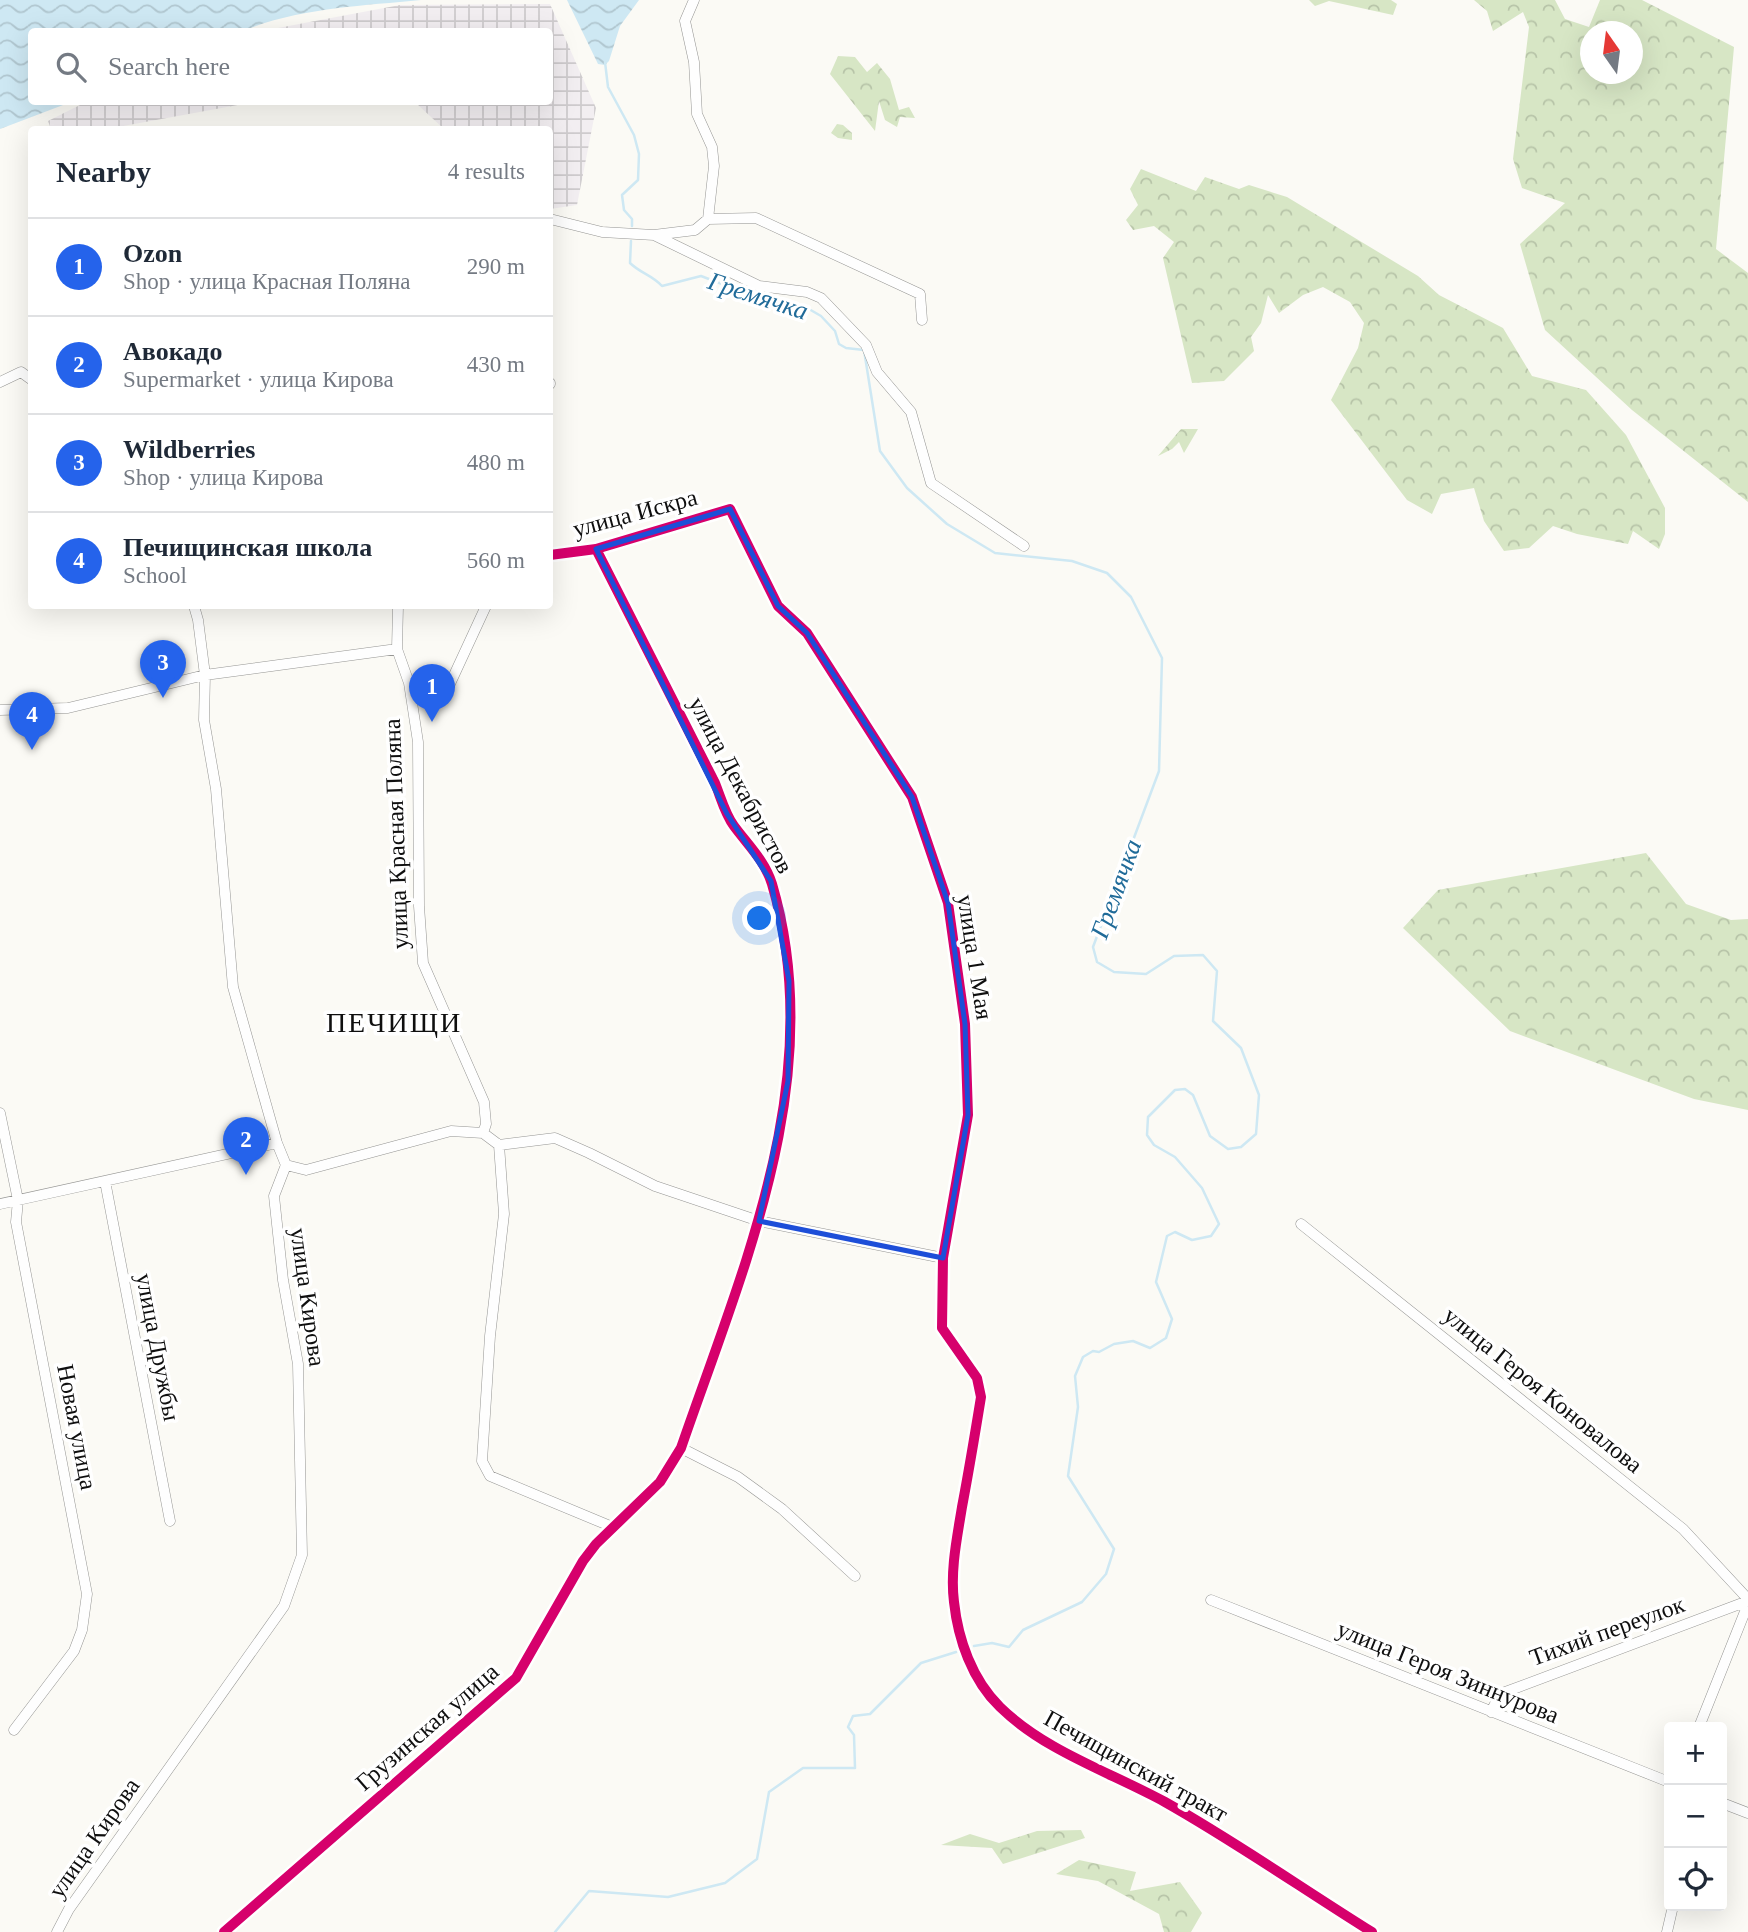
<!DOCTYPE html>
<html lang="en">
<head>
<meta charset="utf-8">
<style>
	:root { --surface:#fff; --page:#f2f2f3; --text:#1f2937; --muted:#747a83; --line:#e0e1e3; --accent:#2563eb }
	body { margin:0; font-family:Georgia,serif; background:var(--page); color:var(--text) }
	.controls { position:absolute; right:21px; bottom:21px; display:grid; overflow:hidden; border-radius:7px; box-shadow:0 7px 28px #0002 }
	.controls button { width:63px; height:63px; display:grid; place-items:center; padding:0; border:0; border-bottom:2px solid var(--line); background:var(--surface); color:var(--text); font:35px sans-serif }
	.compass { position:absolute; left:1580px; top:21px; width:63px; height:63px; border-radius:50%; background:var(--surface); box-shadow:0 7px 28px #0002; rotate:346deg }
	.you { position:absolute; left:760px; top:919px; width:24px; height:24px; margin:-18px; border:5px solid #fff; border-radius:50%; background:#1a73e8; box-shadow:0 0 0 10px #1a73e833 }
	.badge { display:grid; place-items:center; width:46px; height:46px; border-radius:50%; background:var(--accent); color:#fff; font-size:23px; font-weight:700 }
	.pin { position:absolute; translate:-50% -58px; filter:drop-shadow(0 2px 4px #0008) }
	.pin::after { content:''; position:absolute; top:37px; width:24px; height:21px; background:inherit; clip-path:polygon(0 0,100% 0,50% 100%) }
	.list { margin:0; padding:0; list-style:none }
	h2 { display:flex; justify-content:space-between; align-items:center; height:91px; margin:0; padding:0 28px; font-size:30px }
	h2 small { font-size:23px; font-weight:400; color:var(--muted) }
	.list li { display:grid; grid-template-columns:46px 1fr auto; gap:21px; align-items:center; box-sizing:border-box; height:98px; padding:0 28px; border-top:2px solid var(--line) }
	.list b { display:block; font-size:26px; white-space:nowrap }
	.list p { margin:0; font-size:23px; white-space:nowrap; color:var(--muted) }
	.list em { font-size:23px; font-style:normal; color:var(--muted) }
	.icon { flex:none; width:38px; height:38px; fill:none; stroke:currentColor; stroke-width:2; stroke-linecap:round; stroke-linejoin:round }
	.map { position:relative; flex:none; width:1748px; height:1932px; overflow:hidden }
	.search { position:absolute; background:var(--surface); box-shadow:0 7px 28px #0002; left:28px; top:28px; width:525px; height:77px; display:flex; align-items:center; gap:18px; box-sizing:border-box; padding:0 24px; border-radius:7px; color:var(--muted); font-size:26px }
	.panel { position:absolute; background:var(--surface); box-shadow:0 7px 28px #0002; left:28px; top:126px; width:525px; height:483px; border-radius:7px }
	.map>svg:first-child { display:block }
</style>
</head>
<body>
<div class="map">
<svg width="1748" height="1932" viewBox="0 0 1748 1932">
	<defs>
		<pattern id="industrial-grid" width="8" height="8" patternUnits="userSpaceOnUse" patternTransform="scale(1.75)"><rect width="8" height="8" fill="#f2eef1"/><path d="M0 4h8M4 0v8" fill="none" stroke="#cecbcd"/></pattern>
		<pattern id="forest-crowns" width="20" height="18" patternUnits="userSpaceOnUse" patternTransform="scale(1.75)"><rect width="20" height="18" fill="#d7e6c5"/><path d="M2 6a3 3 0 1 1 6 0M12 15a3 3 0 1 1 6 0" fill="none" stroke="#b7c4a8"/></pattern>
		<pattern id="water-waves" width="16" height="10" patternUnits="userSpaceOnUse" patternTransform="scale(1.75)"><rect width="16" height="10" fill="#cee8f3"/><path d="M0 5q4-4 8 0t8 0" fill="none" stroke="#b0c6cf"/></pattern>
	</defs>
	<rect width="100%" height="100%" fill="#fbfaf5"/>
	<!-- industrial -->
	<path fill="url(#industrial-grid)" d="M 550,4 L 596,108 L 577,205 L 550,209 L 550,130 L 444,129 L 417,104 L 418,102 L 550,102 L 550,32 L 262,31 L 400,5 Z
		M 86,102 L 254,102 L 107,129 L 51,129 L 48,121 Z"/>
	<!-- forest -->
	<path fill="url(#forest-crowns)" fill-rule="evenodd" d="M 1309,0 L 1391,0 L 1397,4 L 1393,15 L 1329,1 L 1315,6 Z
		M 1474,0 L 1555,0 L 1565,19 L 1589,27 L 1600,0 L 1642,0 L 1734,47 L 1716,249 L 1748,273 L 1748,502 L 1632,410 L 1545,330 L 1520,244 L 1565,203 L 1522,188 L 1513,159 L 1529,27 L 1523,12 L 1493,31 L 1487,11 ZM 1590,32 L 1632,32 L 1632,74 L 1590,74 Z
		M 838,56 L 855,57 L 867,72 L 877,63 L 890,79 L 899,110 L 909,107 L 915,118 L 900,117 L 897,127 L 885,120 L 879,101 L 875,131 L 830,74 Z
		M 837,124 L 843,125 L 852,133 L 852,140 L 838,138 L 831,133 Z
		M 1141,169 L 1196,191 L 1205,177 L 1239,189 L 1249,185 L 1287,197 L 1418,276 L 1439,295 L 1503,328 L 1532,376 L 1586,390 L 1626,435 L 1665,508 L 1665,534 L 1659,549 L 1633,531 L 1628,544 L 1577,534 L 1553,526 L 1529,548 L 1504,551 L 1484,521 L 1474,488 L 1441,494 L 1432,514 L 1407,500 L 1331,400 L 1358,348 L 1364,323 L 1350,302 L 1323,287 L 1303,295 L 1279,313 L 1268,295 L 1261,323 L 1251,337 L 1254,351 L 1224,381 L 1192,383 L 1163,258 L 1174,242 L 1154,226 L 1133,230 L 1126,220 L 1138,205 L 1130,189 Z
		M 1181,429 L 1198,429 L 1184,453 L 1179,442 L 1172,449 L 1158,456 Z
		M 1646,853 L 1686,904 L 1731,920 L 1748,919 L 1748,1110 L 1694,1099 L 1510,1031 L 1403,928 L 1438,890 Z
		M 1081,1830 L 1085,1838 L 1003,1864 L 992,1848 L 941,1845 L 970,1834 L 999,1843 L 1037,1831 Z
		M 1079,1860 L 1136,1872 L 1130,1891 L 1180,1882 L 1202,1913 L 1191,1932 L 1164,1932 L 1159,1914 L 1098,1881 L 1056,1874 Z"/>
	<!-- water -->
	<path fill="url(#water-waves)" d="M 0,0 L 421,0 C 361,6 298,8 243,31 L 32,32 L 32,102 L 71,102 L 0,129 Z
		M 567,0 L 639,0 L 620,26 L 609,61 L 605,65 L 598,64 Z"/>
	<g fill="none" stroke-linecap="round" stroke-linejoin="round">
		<!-- stream -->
		<path stroke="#cee8f3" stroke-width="2.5" d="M 605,62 L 608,87 L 634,135 L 639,154 L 638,180 L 622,195 L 624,210 L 632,219 L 632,226
			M 631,241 L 630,263 C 640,273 652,275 662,286 L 701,276 L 764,300 L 802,305 L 821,316 L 835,331 L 839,344 L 846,348 L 864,350 L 880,451 L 907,488 L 947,524 L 995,553 L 1072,561 L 1107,573 L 1131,597 L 1162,658 L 1159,771 L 1093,947 L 1097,962 L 1114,972 L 1146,974 L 1174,956 L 1203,955 L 1217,971 L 1213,1021 L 1241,1048 L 1259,1095 L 1256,1134 L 1241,1147 L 1228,1149 L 1210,1136 L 1193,1095 L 1185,1089 L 1175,1090 L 1148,1117 L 1147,1135 L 1154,1145 L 1175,1157 L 1202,1188 L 1219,1224 L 1211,1236 L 1192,1240 L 1175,1232 L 1167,1236 L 1156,1282 L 1172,1319 L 1166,1338 L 1150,1348 L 1133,1341 L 1114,1344 L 1099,1352 L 1093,1351 L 1083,1357 L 1075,1376 L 1078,1407 L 1068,1476 L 1114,1549 L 1106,1574 L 1082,1602 L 1023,1630 L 1009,1647 L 992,1643 L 974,1646
			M 555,1932 L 589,1891 L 668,1897 L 725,1883 L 757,1859 L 769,1792 L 803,1768 L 855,1768 L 854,1735 L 848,1727 L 853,1716 L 870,1714 L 921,1663 L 956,1652"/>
		<!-- minor casing -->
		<g stroke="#959593" stroke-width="11">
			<path id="minor" d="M 550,219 L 602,232 L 654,235 L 695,230 L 708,219 L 714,166 L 712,147 L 697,114 L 694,62 L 685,21 L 694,0
				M 708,219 L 756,218 L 920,294 L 922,320
				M 654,235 L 759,286 L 807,292 L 821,298 L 866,345 L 877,372 L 911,412 L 931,483 L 1024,546
				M 0,382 L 21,372 L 32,380
				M 550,384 L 550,383
				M 550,555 L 596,549 L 730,509 L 778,606 L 807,633 L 912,797 L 948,903 L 965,1024 L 968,1115 L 943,1258 L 942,1328 L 977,1378 L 981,1397 C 975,1434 969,1470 962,1507 C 957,1538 950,1571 954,1602 C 958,1639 972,1680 1000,1707 C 1045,1751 1110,1772 1165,1802 C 1236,1842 1303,1889 1372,1932
				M 398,606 L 397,649 L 409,683 L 418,742 L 419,906 L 423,963 L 484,1102 L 486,1124 L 483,1133
				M 409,683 L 439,692 L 449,686 L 486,606
				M 0,710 L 68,708 L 205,675 L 397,649
				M 0,1113 L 18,1200 L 16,1222 L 87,1594 L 82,1630 L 74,1651 L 14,1730
				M 499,1145 L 504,1214 L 490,1336 L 482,1461 L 490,1476 L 615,1528
				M 286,1165 L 306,1170 L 451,1131 L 483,1133 L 499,1145 L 555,1138 L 589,1153 L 655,1186 L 759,1221 L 943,1258
				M 105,1181 L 170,1521
				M 0,1204 L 277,1143
				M 1301,1224 L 1683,1529 L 1748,1599
				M 681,1448 L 738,1477 L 782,1509 L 855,1576
				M 1211,1600 L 1669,1782
				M 1491,1712 L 1500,1694 L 1748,1601
				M 1699,1727 L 1748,1604
				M 1722,1803 L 1748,1813
				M 57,1932 L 69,1909 L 284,1606 L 302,1555 L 298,1364 L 283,1280 L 274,1196 L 286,1165 L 277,1143 L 233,987 L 216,789 L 204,720 L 205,675 L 198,620 L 194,606
				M 224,1932 L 516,1678 L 583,1561 L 596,1544 L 660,1482 L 681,1448 C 743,1268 829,1077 772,884 C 765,861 748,845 734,826 C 725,814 721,798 715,783 L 596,549
				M 1667,1932 L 1673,1906"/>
		</g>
		<!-- minor -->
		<use href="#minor" stroke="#fefefe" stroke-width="10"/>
		<!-- cycleway casing -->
		<g stroke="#fff" stroke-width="15">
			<path id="cycleway" d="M 550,555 L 596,549 L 730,509 L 778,606 L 807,633 L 912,797 L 948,903 L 965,1024 L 968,1115 L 943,1258 L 942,1328 L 977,1378 L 981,1397 C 975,1434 969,1470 962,1507 C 957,1538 950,1571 954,1602 C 958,1639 972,1680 1000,1707 C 1045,1751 1110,1772 1165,1802 C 1236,1842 1303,1889 1372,1932
				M 224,1932 L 516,1678 L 583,1561 L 596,1544 L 660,1482 L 681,1448 C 743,1268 829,1077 772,884 C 765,861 748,845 734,826 C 725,814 721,798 715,783 L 596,549"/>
		</g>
		<!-- cycleway -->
		<use href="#cycleway" stroke="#d6006c" stroke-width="10"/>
	</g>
	<!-- marked area -->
	<path fill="none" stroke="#1d4ed8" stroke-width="5" stroke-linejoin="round" d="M 730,509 L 778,606 L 807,633 L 912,797 L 948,903 L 965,1024 L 968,1115 L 943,1258 L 759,1221 L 788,1081 L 789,981 L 771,881 L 727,814 L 596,549 Z"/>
	<g text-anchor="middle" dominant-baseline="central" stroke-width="7" stroke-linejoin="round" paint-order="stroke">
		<!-- street labels -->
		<g font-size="24" fill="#0f0f0f" stroke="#fff">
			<text transform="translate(635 513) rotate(-15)">улица Искра</text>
			<text transform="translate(741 785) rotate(62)">улица Декабристов</text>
			<text transform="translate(396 834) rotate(-92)">улица Красная Поляна</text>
			<text transform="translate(975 957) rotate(81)">улица 1 Мая</text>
			<text transform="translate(308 1297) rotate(82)">улица Кирова</text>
			<text transform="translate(158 1347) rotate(79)">улица Дружбы</text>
			<text transform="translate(1543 1390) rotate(39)">улица Героя Коновалова</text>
			<text transform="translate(77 1427) rotate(79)">Новая улица</text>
			<text transform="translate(1607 1631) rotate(-20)">Тихий переулок</text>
			<text transform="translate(1448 1672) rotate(22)">улица Героя Зиннурова</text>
			<text transform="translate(427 1727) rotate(-41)">Грузинская улица</text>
			<text transform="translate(1136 1766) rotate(29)">Печищинский тракт</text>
			<text transform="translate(94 1838) rotate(-55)">улица Кирова</text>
		</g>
		<!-- water labels -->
		<g font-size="26" font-style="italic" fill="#206b99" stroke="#fff">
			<text transform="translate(758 296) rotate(18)">Гремячка</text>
			<text transform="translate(1116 889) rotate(-70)">Гремячка</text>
		</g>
		<!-- quarter labels -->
		<g font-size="28" letter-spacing="2" fill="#0f0f0f" stroke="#fff">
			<text x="394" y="1022">ПЕЧИЩИ</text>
		</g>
	</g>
</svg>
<div class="controls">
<button>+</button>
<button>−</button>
<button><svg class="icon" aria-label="locate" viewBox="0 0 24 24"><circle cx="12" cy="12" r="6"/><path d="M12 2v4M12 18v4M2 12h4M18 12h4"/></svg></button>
</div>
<svg class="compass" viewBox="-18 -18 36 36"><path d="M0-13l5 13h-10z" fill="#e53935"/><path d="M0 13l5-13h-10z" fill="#747a83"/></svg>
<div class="you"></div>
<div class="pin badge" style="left:432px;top:722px">1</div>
<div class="pin badge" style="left:246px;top:1175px">2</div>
<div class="pin badge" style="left:163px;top:698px">3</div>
<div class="pin badge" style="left:32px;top:750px">4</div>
<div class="search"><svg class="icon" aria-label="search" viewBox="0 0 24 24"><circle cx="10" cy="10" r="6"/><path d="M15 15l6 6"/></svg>Search here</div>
<section class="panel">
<h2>Nearby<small>4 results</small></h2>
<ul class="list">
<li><span class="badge">1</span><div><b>Ozon</b><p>Shop · улица Красная Поляна</p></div><em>290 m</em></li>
<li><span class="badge">2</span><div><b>Авокадо</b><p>Supermarket · улица Кирова</p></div><em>430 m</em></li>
<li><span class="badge">3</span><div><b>Wildberries</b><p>Shop · улица Кирова</p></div><em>480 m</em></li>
<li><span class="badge">4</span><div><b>Печищинская школа</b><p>School</p></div><em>560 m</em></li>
</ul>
</section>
</div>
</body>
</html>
